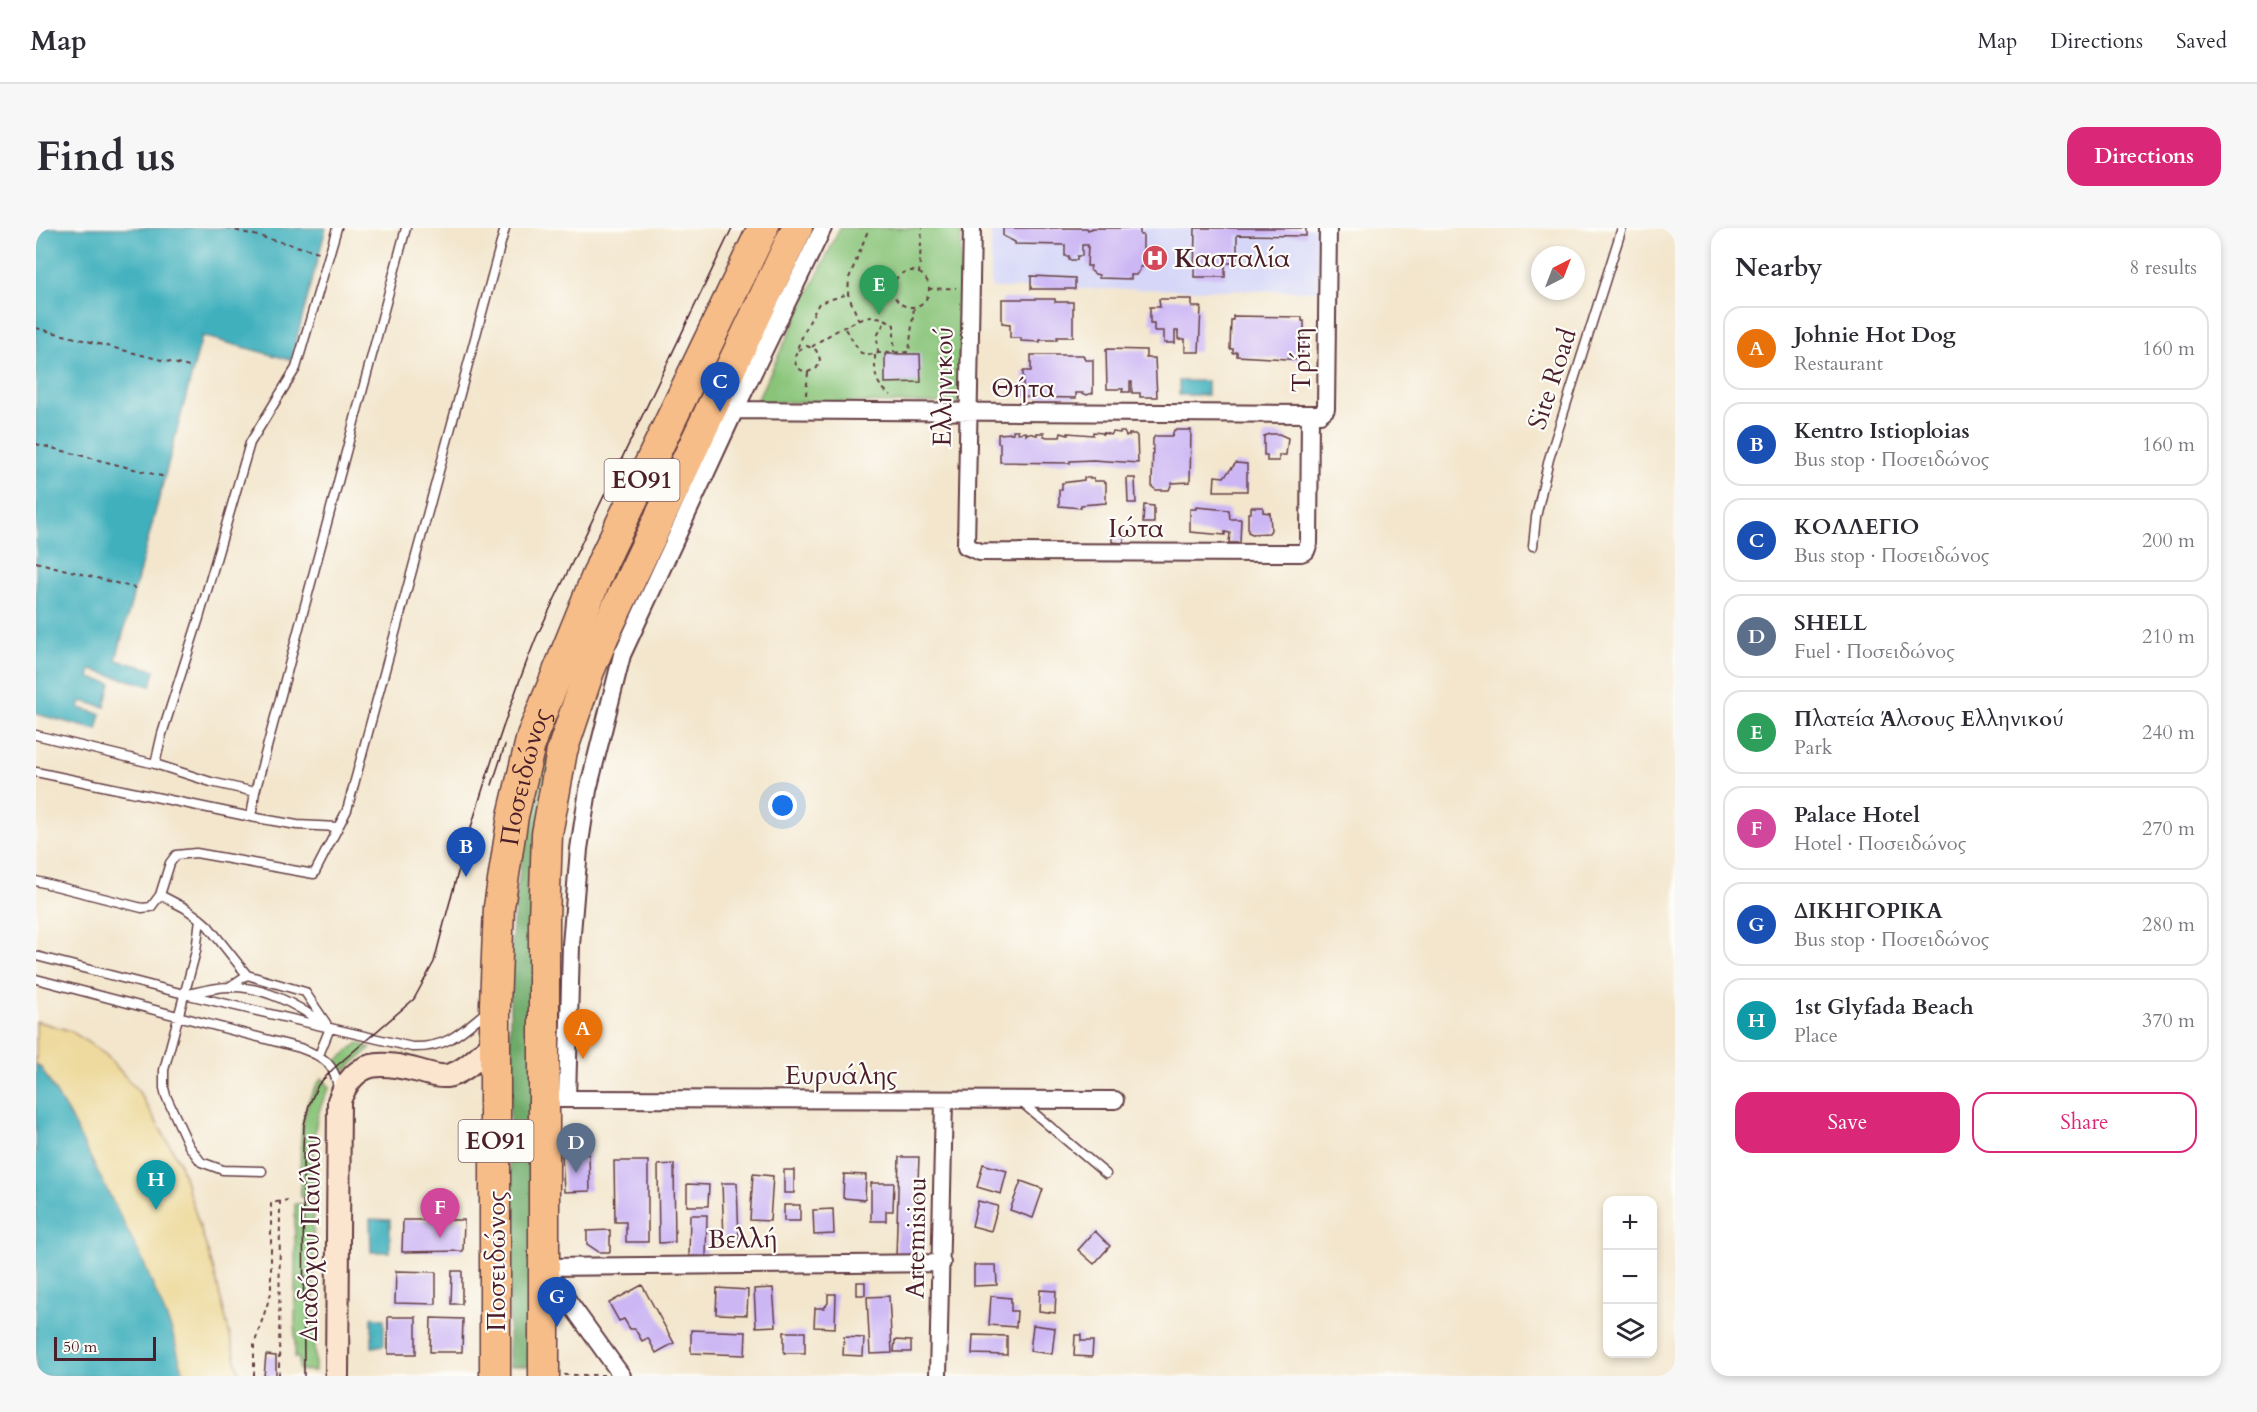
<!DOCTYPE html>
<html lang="en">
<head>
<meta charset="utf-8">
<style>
	:root { --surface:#fff; --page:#f7f7f7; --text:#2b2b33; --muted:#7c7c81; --line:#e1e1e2; --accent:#db2777 }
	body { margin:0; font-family:Cardo,serif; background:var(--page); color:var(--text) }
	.controls { position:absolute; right:18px; bottom:18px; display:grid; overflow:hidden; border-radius:12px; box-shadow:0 3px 9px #0003 }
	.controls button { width:54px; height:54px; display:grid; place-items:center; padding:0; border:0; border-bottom:2px solid var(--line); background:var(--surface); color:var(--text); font:30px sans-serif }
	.compass { position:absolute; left:1495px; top:18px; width:54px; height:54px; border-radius:50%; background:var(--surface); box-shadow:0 3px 9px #0003; rotate:42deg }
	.scale { position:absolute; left:18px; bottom:15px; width:102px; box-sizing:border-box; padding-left:6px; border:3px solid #4a1f2b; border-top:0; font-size:16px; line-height:21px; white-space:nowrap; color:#4a1f2b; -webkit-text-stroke:4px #fdfcf7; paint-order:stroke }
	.you { position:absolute; left:747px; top:578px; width:21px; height:21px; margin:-15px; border:4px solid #fff; border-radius:50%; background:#1a73e8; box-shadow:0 0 0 9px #1a73e833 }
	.badge { display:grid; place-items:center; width:39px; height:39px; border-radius:50%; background:var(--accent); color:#fff; font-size:20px; font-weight:700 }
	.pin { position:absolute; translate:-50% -50px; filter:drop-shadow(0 2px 3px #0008) }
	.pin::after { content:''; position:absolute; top:32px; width:21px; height:18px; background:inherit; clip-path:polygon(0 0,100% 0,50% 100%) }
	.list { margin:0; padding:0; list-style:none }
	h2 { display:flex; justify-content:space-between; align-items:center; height:78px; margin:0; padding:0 24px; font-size:26px }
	h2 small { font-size:20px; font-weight:400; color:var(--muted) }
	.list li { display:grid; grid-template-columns:39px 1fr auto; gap:18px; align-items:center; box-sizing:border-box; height:84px; margin:0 12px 12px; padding:0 12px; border:2px solid var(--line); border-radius:18px }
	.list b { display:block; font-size:22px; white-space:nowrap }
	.list p { margin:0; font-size:20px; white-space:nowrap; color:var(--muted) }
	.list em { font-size:20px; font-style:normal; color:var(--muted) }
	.actions { display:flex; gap:12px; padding:18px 24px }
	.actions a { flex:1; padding:14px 0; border:2px solid var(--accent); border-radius:18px; text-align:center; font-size:21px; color:var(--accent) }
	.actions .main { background:var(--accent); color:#fff }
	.icon { flex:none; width:33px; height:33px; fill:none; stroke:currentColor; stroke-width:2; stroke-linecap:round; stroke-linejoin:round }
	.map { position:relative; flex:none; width:1639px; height:1148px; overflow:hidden; border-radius:18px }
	header { display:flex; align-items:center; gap:36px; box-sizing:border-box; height:84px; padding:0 30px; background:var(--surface); border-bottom:2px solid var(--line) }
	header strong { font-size:28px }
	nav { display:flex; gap:33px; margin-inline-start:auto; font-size:21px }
	.intro { display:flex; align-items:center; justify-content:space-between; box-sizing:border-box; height:144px; padding:0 36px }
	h1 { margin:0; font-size:42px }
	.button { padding:15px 27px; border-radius:18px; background:var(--accent); color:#fff; font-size:21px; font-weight:700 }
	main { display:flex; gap:36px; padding:0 36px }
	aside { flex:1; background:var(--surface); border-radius:18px; box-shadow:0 3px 9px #0003 }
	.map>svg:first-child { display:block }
</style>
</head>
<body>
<header>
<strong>Map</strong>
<nav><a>Map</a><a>Directions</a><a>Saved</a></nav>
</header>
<div class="intro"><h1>Find us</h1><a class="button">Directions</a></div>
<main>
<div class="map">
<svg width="1639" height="1148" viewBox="0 0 1639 1148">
	<rect width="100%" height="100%" fill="#fdfcf7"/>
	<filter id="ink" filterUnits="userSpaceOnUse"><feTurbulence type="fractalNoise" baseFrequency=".0167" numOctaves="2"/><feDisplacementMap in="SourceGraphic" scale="12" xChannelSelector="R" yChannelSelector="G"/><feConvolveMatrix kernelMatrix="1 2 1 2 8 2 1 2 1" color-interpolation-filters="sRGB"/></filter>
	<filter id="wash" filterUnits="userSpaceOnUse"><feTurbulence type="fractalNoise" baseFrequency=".008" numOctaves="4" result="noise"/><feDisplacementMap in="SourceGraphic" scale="24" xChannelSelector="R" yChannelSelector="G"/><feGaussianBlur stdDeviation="1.35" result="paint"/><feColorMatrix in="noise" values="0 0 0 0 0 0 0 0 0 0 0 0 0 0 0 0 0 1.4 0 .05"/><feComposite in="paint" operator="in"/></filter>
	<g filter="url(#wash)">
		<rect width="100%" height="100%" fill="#f3e6cd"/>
		<!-- built -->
		<path fill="#d6d7f8" d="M 955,0 L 1283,0 L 1283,63 L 955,60 Z"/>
		<!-- green -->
		<path fill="#89c479" stroke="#6a7252" stroke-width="1.5" d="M 804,0 L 925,0 L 924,175 L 720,174 Z
			M 322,815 L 335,820 L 307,844 L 299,834 Z
			M 286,850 L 294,859 C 273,892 278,931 277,969 L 265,969 C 265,929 259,883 286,850 Z
			M 259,976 L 277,976 L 279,1143 L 263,1142 L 263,1130 L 259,1130 Z"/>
		<!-- forest -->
		<path fill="#6eaa69" stroke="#5c644a" stroke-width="1.5" d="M 740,0 L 746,0 L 562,383 L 575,344 Z
			M 539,441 L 519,500 L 495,1138 L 473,1138 L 474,726 C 481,650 492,573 514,500 C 520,480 531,460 539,441 Z"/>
		<!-- sand -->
		<path fill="#eeda9e" stroke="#9c7c64" stroke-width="1.5" d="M 0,793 L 35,803 L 70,827 L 103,864 L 143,933 L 178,1043 L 204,1148 L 148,1148 L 136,1103 L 33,887 L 5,840 L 0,836 Z"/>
		<!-- water -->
		<path fill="#41b0bd" stroke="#466874" stroke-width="1.5" d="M 0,0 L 290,0 L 255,132 L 166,108 L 80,432 L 119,442 L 115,458 L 55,442 L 53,450 L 75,455 L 69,479 L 45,473 L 43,480 L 65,486 L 61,502 L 0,486 Z
			M 1143,153 L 1171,153 L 1171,167 L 1143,167 Z
			M 0,836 L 5,840 L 33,887 L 106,1031 L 136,1103 L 148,1148 L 0,1148 Z
			M 334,991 L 354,992 L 354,1024 L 335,1024 Z
			M 336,1089 L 348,1091 L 348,1117 L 336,1119 Z"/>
		<g id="blocks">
			<!-- building -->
			<path fill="#ccb6f4" d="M 967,0 L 1051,0 L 1052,2 L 1057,0 L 1102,0 L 1104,2 L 1104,7 L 1107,7 L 1107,39 L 1104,39 L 1104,42 L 1100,47 L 1095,47 L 1095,51 L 1063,50 L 1063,47 L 1059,46 L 1054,42 L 1055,38 L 1051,38 L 1052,17 L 1046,17 L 1046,28 L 1041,28 L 1041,32 L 1033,32 L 1033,28 L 1029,28 L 1029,17 L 979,16 L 979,14 L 967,8 Z
				M 1159,0 L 1270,0 L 1270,8 L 1201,7 L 1201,35 L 1189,35 L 1189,49 L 1158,49 Z
				M 995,48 L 1039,50 L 1039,61 L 995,61 Z
				M 966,71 L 1019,71 L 1019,74 L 1037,74 L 1037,109 L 1021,109 L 1021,112 L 1004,112 L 1004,114 L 985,113 L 985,110 L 974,110 L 974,96 L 966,95 Z
				M 1123,71 L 1156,71 L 1156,79 L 1165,79 L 1163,124 L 1149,124 L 1149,111 L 1142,111 L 1142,103 L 1139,103 L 1139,115 L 1128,115 L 1128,103 L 1118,103 L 1118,95 L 1114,95 L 1114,79 L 1124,79 Z
				M 1197,88 L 1266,89 L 1266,93 L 1268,93 L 1268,121 L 1266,121 L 1266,132 L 1201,128 L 1201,124 L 1197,125 L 1197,121 L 1194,121 L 1195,92 L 1197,92 Z
				M 1070,121 L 1110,122 L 1110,130 L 1119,130 L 1121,169 L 1104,169 L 1104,165 L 1096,165 L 1096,154 L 1094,154 L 1094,164 L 1086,164 L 1087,161 L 1071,161 Z
				M 849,126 L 884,126 L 885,154 L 849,155 Z
				M 995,127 L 1047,127 L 1049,132 L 1057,132 L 1057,165 L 1051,167 L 1047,165 L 1040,165 L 1040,170 L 987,169 L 987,143 L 995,143 Z
				M 977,202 L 982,202 L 981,205 L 990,204 L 990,207 L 992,205 L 1001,207 L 1001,205 L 1008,205 L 1008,208 L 1011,209 L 1024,209 L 1025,205 L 1032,207 L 1032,205 L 1057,207 L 1057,204 L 1067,205 L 1067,207 L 1068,205 L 1075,207 L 1077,204 L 1084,205 L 1084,204 L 1088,204 L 1090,208 L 1093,208 L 1093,206 L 1099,206 L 1101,208 L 1102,235 L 1057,232 L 1034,233 L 1034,235 L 964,234 L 964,215 L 962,215 L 962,206 L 977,205 Z
				M 1138,202 L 1155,202 L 1154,254 L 1136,255 L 1133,262 L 1120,262 L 1116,259 L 1117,211 L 1119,208 L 1136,208 Z
				M 1233,206 L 1243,206 L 1252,210 L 1250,227 L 1243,227 L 1243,233 L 1231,233 L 1231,227 L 1228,227 L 1228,208 Z
				M 1200,235 L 1211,236 L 1211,263 L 1178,263 L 1179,248 L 1188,249 Z
				M 1048,250 L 1058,250 L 1058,253 L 1067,253 L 1070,255 L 1070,275 L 1045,277 L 1045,280 L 1023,278 L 1023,262 L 1026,262 L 1026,255 L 1048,252 Z
				M 1091,250 L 1099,250 L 1100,275 L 1092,275 Z
				M 1108,277 L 1118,278 L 1118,295 L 1107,295 Z
				M 1160,279 L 1193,282 L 1194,291 L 1205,291 L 1204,315 L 1193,315 L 1194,305 L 1189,304 L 1189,307 L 1154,304 L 1154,281 L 1160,281 Z
				M 1215,279 L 1227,279 L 1227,284 L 1234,285 L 1235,302 L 1233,305 L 1216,306 L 1212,304 L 1212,285 L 1215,285 Z
				M 1076,301 L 1088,302 L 1088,315 L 1076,314 Z
				M 553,926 L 554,963 L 528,964 L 526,927 Z
				M 863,929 L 883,929 L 879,1031 L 860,1030 Z
				M 578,933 L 612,933 L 612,1014 L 590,1014 L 590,994 L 579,994 Z
				M 638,936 L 639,1014 L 623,1015 L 622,937 Z
				M 947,936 L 971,943 L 965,966 L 941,959 Z
				M 748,942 L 758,942 L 758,965 L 748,965 Z
				M 717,946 L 737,948 L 734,993 L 714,992 Z
				M 808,946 L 830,947 L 829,972 L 807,970 Z
				M 985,953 L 1007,961 L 997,990 L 974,982 Z
				M 686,955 L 701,955 L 703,1013 L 688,1013 Z
				M 835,955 L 858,955 L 857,983 L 850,983 L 850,993 L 835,993 Z
				M 651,956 L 673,957 L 672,978 L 651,978 Z
				M 942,973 L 962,978 L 955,1003 L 936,998 Z
				M 748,977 L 764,977 L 764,993 L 748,993 Z
				M 797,981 L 798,1006 L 778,1007 L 777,982 Z
				M 654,987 L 671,987 L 670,1029 L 653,1028 Z
				M 367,992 L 428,992 L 427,1023 L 366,1024 Z
				M 574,1002 L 574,1024 L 563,1024 L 551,1016 L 551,1003 Z
				M 1059,1003 L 1074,1018 L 1058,1036 L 1042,1022 Z
				M 938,1037 L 960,1037 L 961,1057 L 938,1058 Z
				M 360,1043 L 400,1044 L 400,1076 L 359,1075 Z
				M 416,1043 L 426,1043 L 426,1076 L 415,1076 Z
				M 821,1054 L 829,1054 L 829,1067 L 821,1067 Z
				M 606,1057 L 638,1115 L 620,1125 L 612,1110 L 606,1113 L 599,1101 L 594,1101 L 588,1091 L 583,1093 L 573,1075 Z
				M 681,1060 L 712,1062 L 711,1087 L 680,1086 Z
				M 737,1060 L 740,1098 L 720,1099 L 718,1061 Z
				M 1004,1062 L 1020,1063 L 1019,1085 L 1003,1083 Z
				M 792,1066 L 800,1066 L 799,1100 L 778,1099 L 779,1080 L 788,1080 L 792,1075 Z
				M 853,1068 L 856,1125 L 834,1126 L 831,1069 Z
				M 955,1068 L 975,1070 L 975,1083 L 981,1083 L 980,1099 L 953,1097 Z
				M 352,1089 L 380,1089 L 380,1126 L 352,1126 Z
				M 395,1090 L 427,1091 L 426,1124 L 394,1124 Z
				M 997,1097 L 1019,1100 L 1016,1126 L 994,1123 Z
				M 655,1102 L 710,1104 L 709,1127 L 655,1125 Z
				M 748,1104 L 769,1104 L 769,1125 L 748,1125 Z
				M 937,1107 L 971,1108 L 971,1127 L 936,1126 Z
				M 1039,1107 L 1045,1107 L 1045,1113 L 1057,1113 L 1056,1129 L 1038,1128 Z
				M 808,1109 L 828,1110 L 827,1128 L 807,1127 Z
				M 859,1112 L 875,1113 L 875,1124 L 858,1124 Z
				M 230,1127 L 240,1128 L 240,1148 L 228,1148 Z"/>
		</g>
	</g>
	<g filter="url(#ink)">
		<use href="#blocks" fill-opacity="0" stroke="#633d43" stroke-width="1.5"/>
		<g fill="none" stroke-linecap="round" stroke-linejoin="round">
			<!-- lane casing -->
			<g stroke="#633d43" stroke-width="11">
				<path id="lane" d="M 1497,318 L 1500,289 L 1513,231 L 1586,0
					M 0,507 L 119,536 L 175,554 L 219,564
					M 119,536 L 126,506 L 163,390 L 214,215 L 260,140 L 301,0
					M 0,544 L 215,589 L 261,597 L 302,599
					M 215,589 L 219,564 L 370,0
					M 0,653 L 106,680 L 115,679 L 124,667
					M 164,691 L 149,680 L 124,667 L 134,635 L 140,627 L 160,625 L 278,646 L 311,582 L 469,0
					M 0,728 L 148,766 L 376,819 C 412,820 425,804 451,783
					M 211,747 L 172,698 L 164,691 L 160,723 L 128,842 L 128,860 L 130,868 L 153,918 L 165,934 L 187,942 L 226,943
					M 0,751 L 264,820 C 287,828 300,836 302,862
					M 193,759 L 211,747 L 269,764 L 290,795
					M 152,766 C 165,763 180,759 194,759 C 228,758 261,777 288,796
					M 283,827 L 294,800
					M 985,874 L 1070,946"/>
			</g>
			<!-- street casing -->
			<g stroke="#633d43" stroke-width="20">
				<path id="street" d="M 936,0 L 930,318 L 944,324 L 1265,325 L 1270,323 L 1273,315 L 1274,186 L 1284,186 L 1290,181 L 1292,0
					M 699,182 L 1274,186
					M 519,871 L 1079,872
					M 531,871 L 535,717 L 543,621 L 552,562 L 586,427 L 699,182 L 787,0
					M 508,1039 L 906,1035
					M 510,1042 L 586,1148
					M 902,1148 L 908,872"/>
			</g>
			<!-- secondary casing -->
			<g stroke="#633d43" stroke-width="26">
				<path id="secondary" d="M 301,1148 L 303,873 C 319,830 345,833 383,843 C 391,845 401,849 410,848 C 428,846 447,824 460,813"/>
			</g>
			<!-- highway casing -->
			<g stroke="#633d43" stroke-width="33">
				<g id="highway">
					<path id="s1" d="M 459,1148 L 459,776 L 463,679 L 477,588 L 496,508 L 567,333 L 727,0"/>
					<path d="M 508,1148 L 508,691 L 511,606 L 526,523 L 553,443 L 568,407 L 761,0"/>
				</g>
			</g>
			<!-- path -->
			<path stroke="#633d43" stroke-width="2" stroke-dasharray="4.5 4.5" stroke-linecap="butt" d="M 191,0 L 283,24
				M857 61a18 18 0 1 1 36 0a18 18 0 1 1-36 0Z
				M 883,46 L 886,0
				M 892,61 L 920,60
				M 823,93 L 812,66 L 813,50 L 833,0
				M 0,100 L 157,140
				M 809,101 L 825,125 L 839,127 L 842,125 L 873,124 L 878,79
				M 776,119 C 786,110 823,89 836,89 C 844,88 852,92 858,97 L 858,124
				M 762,122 L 771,118 L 780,122 L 784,131 L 781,140 L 772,144 C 765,143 759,140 759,132 C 758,121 778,85 783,75 L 812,66
				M 842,125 L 841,108 L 850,92
				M 839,127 C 839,146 838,156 855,167
				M 770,167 L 772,144
				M 0,216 L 129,249
				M 0,334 L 99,360
				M 528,1147 L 568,1147
				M 218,1148 L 218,1117 L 235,1065 L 235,975 L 252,972
				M 243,1148 L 244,973"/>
			<!-- lane -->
			<use href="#lane" stroke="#fff" stroke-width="8"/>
			<!-- street -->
			<use href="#street" stroke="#fff" stroke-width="16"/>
			<!-- secondary -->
			<use href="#secondary" stroke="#fce5cf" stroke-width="22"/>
			<!-- highway -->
			<use href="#highway" stroke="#f7bd88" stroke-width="30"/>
			<!-- tram -->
			<path stroke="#4a1f2b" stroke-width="1.5" d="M 456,557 L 469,517
				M 268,1148 L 267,923 L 268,897 L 273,877 L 282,857 L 297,841 L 378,771 L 398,734 C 426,624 458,515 500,410 L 696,0"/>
		</g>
	</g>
	<!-- icons -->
	<defs>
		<g id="hospital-disc" transform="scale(1.35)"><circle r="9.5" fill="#d1495b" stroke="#fdfcf7"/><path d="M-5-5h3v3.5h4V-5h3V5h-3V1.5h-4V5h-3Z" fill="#fff"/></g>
	</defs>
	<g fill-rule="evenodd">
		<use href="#hospital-disc" x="1119" y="30"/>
	</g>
	<g text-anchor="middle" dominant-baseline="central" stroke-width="4.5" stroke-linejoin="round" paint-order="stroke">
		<!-- shield labels -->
		<g fill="#fdfcf7" stroke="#806168" stroke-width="1.5">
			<rect x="568.5" y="231" width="75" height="42" rx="4.5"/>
			<rect x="422.5" y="892" width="75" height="42" rx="4.5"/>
		</g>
		<g font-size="24" font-weight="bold" fill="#4a1f2b">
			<text x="606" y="252">ΕΟ91</text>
			<text x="460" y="913">ΕΟ91</text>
		</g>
		<!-- poi labels -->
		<g font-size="26" font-weight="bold" fill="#4a1f2b" stroke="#fdfcf7" text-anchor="start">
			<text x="1138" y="30">Κασταλία</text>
		</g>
		<!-- street labels -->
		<g font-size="26" fill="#4a1f2b" stroke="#fdfcf7">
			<text transform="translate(1265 132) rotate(-90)">Τρίτη</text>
			<text transform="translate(1516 151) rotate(-72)">Site Road</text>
			<text transform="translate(907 159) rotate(-89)">Ελληνικού</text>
			<text x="987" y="160">Θήτα</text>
			<text x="1100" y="300">Ιώτα</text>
			<text stroke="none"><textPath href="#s1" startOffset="602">Ποσειδώνος</textPath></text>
			<text x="805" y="847">Ευρυάλης</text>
			<text transform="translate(274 1010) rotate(-89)">Διαδόχου Παύλου</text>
			<text transform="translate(880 1010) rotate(-89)">Artemisiou</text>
			<text transform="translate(707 1011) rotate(-1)">Βελλή</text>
			<text transform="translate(460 1033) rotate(-90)">Ποσειδώνος</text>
		</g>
	</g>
</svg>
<div class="controls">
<button>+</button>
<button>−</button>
<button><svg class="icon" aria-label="layers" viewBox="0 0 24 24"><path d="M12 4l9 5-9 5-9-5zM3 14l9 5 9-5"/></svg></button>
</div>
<svg class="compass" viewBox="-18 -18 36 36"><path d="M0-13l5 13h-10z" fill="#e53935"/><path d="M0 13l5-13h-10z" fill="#7c7c81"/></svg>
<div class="scale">50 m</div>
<div class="you"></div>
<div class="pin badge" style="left:547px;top:831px;background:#e8710a">A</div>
<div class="pin badge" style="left:430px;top:649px;background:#1a4fb4">B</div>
<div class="pin badge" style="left:684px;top:184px;background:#1a4fb4">C</div>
<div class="pin badge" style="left:540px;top:945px;background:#5c6f8a">D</div>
<div class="pin badge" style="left:843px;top:87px;background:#2e9e5b">E</div>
<div class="pin badge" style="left:404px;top:1010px;background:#d1479c">F</div>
<div class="pin badge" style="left:521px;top:1099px;background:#1a4fb4">G</div>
<div class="pin badge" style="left:120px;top:982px;background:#0f9aa8">H</div>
</div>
<aside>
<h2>Nearby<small>8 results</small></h2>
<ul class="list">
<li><span class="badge" style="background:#e8710a">A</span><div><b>Johnie Hot Dog</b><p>Restaurant</p></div><em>160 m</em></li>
<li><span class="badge" style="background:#1a4fb4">B</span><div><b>Kentro Istioploias</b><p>Bus stop · Ποσειδώνος</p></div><em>160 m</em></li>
<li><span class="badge" style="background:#1a4fb4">C</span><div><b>ΚΟΛΛΕΓΙΟ</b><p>Bus stop · Ποσειδώνος</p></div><em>200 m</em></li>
<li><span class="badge" style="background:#5c6f8a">D</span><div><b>SHELL</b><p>Fuel · Ποσειδώνος</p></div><em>210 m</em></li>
<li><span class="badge" style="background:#2e9e5b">E</span><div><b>Πλατεία Άλσους Ελληνικού</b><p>Park</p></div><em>240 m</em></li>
<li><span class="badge" style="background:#d1479c">F</span><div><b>Palace Hotel</b><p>Hotel · Ποσειδώνος</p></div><em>270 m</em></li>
<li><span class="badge" style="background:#1a4fb4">G</span><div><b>ΔΙΚΗΓΟΡΙΚΑ</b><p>Bus stop · Ποσειδώνος</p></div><em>280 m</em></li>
<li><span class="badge" style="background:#0f9aa8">H</span><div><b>1st Glyfada Beach</b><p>Place</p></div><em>370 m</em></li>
</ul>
<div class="actions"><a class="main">Save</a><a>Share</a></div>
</aside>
</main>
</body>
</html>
